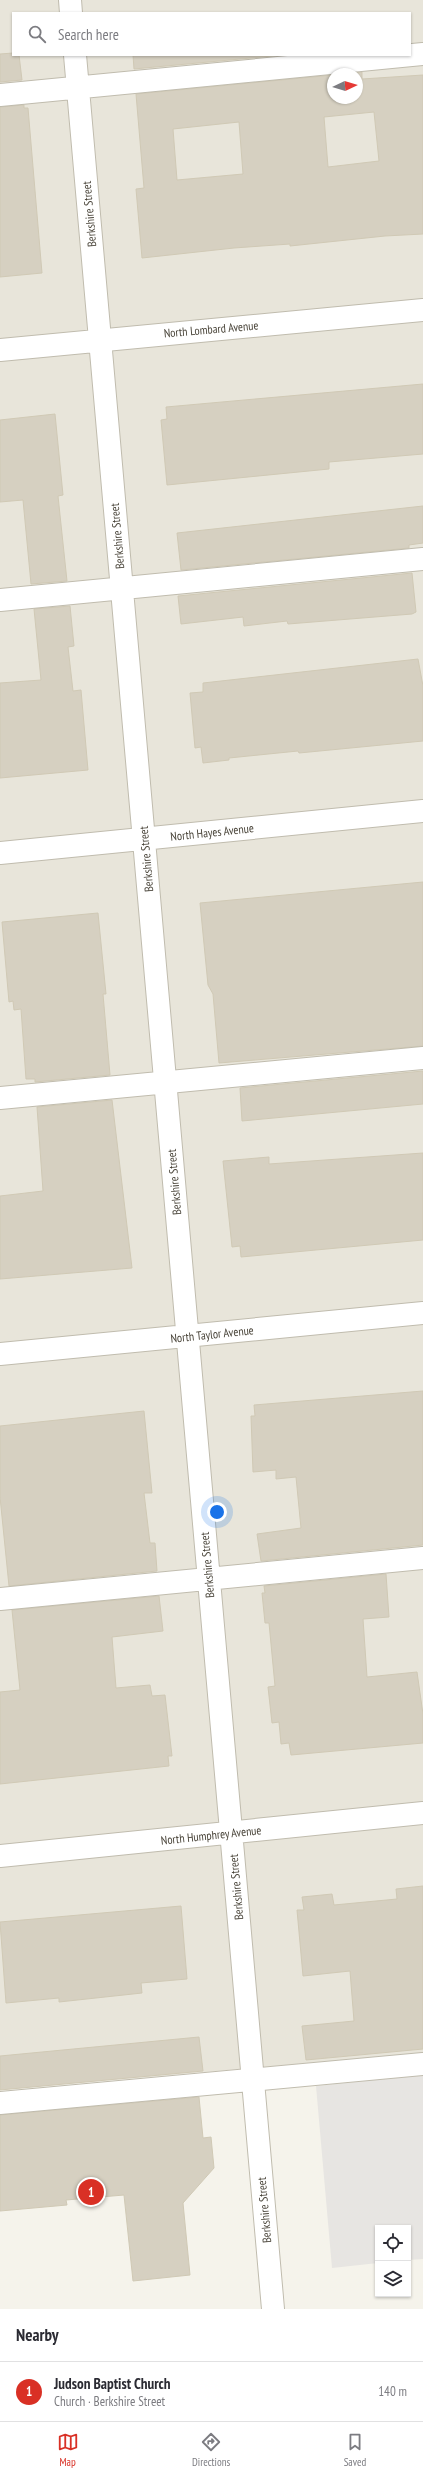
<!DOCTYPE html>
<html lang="en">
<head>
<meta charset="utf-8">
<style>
	:root { --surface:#fff; --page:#f2f2f3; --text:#2b2b33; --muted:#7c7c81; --line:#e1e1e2; --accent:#d93025 }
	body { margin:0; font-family:"PT Sans Narrow",sans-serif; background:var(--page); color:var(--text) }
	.controls { position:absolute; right:12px; bottom:12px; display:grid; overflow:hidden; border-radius:0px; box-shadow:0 1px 3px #0004 }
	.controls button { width:36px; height:36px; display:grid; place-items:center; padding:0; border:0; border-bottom:1px solid var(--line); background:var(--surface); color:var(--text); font:20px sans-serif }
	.compass { position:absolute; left:327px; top:68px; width:36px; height:36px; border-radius:50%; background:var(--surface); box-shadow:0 1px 3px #0004; rotate:86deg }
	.you { position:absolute; left:217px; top:1512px; width:14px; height:14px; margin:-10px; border:3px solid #fff; border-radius:50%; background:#1a73e8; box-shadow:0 0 0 6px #1a73e833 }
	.badge { display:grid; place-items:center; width:26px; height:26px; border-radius:50%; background:var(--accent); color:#fff; font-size:13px; font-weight:700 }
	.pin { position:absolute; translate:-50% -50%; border:2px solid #fff; box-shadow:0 1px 4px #0006 }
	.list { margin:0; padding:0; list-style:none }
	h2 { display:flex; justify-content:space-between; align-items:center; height:52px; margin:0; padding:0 16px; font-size:17px }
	h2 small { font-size:13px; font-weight:400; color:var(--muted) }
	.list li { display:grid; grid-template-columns:26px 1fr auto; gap:12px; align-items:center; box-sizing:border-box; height:60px; padding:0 16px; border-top:1px solid var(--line) }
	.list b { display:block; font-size:15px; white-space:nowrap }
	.list p { margin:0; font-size:13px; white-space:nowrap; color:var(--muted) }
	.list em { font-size:13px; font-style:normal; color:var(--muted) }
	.icon { flex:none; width:22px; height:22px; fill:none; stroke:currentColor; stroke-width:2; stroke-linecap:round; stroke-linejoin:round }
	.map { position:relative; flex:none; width:423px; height:2309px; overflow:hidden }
	.search { position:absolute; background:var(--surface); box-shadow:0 1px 3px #0004; left:12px; right:12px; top:12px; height:44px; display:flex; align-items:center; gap:10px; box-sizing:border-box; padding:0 14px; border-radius:0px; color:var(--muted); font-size:15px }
	.sheet { height:112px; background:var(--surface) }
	nav { display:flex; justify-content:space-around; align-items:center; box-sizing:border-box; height:56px; border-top:1px solid var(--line); background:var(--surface); font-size:11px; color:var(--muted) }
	nav a { display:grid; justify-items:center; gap:2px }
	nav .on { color:var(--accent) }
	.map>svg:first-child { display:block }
</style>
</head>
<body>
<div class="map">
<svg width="423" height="2309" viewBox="0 0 423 2309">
	<rect width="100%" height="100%" fill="#f5f3eb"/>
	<!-- residential -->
	<path fill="#e8e5da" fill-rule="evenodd" d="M 0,0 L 423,0 L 423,2053 L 0,2090 ZM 13,13 L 410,13 L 410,55 L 13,55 ZM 333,74 L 357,74 L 357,98 L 333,98 Z"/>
	<!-- parking -->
	<path fill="#e7e5e2" d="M 423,2075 L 423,2259 L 408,2260 L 408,2228 L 378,2228 L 378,2263 L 332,2268 L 316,2086 Z"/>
	<!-- building -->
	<path fill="#d6d0c1" stroke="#d0c9b5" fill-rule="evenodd" d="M 13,53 L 13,55 L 19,55 L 22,80 L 0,82 L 0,54 Z
		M 133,55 L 283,55 L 134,69 Z
		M 362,72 L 362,79 L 423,75 L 423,234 L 385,236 L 290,246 L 290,244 L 234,248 L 142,258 L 136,189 L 144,188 L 136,94 L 333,75 L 333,98 L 357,98 L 357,74 L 346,74 ZM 374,112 L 379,161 L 328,167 L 324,117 ZM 239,122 L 243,174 L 177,180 L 173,129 Z
		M 24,105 L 24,108 L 28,108 L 42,273 L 0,277 L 0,107 Z
		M 423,384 L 423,454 L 329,462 L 329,469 L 167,485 L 161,420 L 167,419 L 166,407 Z
		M 55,414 L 63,495 L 58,496 L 67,581 L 31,584 L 23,500 L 0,502 L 0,420 Z
		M 423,506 L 423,543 L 409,545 L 409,548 L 181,570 L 177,533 Z
		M 412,573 L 416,612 L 412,614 L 288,624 L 287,621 L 244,626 L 243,617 L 181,624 L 178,596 Z
		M 70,606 L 74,646 L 68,647 L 73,691 L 81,690 L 88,770 L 0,778 L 0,683 L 41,680 L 34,609 Z
		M 418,659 L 423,686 L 423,741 L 299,753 L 298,751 L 229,758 L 229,760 L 203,763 L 201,747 L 195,748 L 190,693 L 203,692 L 203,683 Z
		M 423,882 L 423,1046 L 219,1063 L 213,994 L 208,985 L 200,903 Z
		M 98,913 L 106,994 L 103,994 L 110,1075 L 35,1082 L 35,1079 L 26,1079 L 21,1009 L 14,1010 L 13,1001 L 9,1002 L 2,922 Z
		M 423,1071 L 423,1104 L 242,1121 L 240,1088 Z
		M 112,1100 L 132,1268 L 0,1279 L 0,1196 L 43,1191 L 37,1107 Z
		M 423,1153 L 423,1240 L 241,1257 L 240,1246 L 232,1247 L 223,1161 L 269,1157 L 269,1164 Z
		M 423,1391 L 423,1545 L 261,1561 L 257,1534 L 301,1528 L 296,1477 L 276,1479 L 276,1470 L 253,1472 L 251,1416 L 255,1416 L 254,1405 Z
		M 144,1411 L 152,1493 L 144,1493 L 150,1543 L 155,1543 L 157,1571 L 9,1586 L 0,1497 L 0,1426 Z
		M 386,1574 L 389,1617 L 363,1619 L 367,1677 L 417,1672 L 423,1714 L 423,1743 L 291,1755 L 289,1743 L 281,1744 L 279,1722 L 272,1723 L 268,1687 L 275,1686 L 269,1623 L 265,1623 L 262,1593 L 265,1593 L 264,1586 Z
		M 159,1596 L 163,1631 L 112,1637 L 116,1688 L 150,1685 L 152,1696 L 165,1695 L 172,1756 L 168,1756 L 169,1766 L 0,1784 L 0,1692 L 20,1690 L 12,1610 Z
		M 423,1886 L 423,2049 L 306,2060 L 302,2026 L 354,2021 L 350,1971 L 303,1976 L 297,1910 L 304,1910 L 302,1897 L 332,1894 L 334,1905 L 397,1899 L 396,1889 Z
		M 181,1906 L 187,1979 L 141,1983 L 142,1993 L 59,2002 L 59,1998 L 6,2003 L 0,1922 Z
		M 199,2037 L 203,2071 L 0,2090 L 0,2056 Z
		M 199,2097 L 203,2138 L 211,2137 L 214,2168 L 183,2203 L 190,2275 L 133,2281 L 124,2195 L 66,2200 L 67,2205 L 0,2211 L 0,2115 Z"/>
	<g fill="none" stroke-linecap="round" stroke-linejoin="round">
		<!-- minor casing -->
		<g stroke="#c0bcae" stroke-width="24">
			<path id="minor" d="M 70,0 L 71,13
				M 75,55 L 273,2309
				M 0,95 L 423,54
				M 0,350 L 423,310
				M 0,600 L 423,559
				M 0,853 L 423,811
				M 0,1098 L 423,1058
				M 0,1354 L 423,1313
				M 0,1599 L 423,1558
				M 0,1856 L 423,1813
				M 0,2103 L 423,2064"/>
		</g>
		<!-- minor -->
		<use href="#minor" stroke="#fff" stroke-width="22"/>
	</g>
	<g text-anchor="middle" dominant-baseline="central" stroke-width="4" stroke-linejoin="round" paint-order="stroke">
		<!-- street labels -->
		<g font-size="12" fill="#494439" stroke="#fff">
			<text transform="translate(89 214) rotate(-95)">Berkshire Street</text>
			<text transform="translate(211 329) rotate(-5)">North Lombard Avenue</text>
			<text transform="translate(117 536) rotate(-95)">Berkshire Street</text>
			<text transform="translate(212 832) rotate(-6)">North Hayes Avenue</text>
			<text transform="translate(146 859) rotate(-95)">Berkshire Street</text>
			<text transform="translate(174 1182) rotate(-95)">Berkshire Street</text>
			<text transform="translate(212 1334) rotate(-6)">North Taylor Avenue</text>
			<text transform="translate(207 1565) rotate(-95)">Berkshire Street</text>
			<text transform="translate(211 1835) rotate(-6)">North Humphrey Avenue</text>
			<text transform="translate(236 1887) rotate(-95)">Berkshire Street</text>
			<text transform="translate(264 2210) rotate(-95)">Berkshire Street</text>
		</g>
	</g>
</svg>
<div class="controls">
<button><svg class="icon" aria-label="locate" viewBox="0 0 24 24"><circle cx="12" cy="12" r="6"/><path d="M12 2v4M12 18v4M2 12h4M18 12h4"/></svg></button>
<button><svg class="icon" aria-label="layers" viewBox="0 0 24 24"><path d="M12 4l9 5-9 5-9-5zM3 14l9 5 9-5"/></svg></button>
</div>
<svg class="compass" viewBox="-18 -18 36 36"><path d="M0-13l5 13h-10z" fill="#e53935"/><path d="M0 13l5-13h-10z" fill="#7c7c81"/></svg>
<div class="you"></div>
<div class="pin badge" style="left:91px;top:2192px">1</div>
<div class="search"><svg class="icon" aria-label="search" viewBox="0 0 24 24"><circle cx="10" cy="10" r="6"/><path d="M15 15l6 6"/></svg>Search here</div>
</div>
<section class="sheet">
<h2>Nearby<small></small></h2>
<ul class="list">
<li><span class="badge">1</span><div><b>Judson Baptist Church</b><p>Church · Berkshire Street</p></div><em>140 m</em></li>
</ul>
</section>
<nav>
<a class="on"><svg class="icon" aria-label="map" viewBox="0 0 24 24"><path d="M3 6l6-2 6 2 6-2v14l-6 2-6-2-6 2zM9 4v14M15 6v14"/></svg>Map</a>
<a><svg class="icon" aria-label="directions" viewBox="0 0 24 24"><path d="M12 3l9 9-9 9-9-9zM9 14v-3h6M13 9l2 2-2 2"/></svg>Directions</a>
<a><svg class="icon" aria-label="saved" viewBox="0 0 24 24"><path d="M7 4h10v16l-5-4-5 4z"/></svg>Saved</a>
</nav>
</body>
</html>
